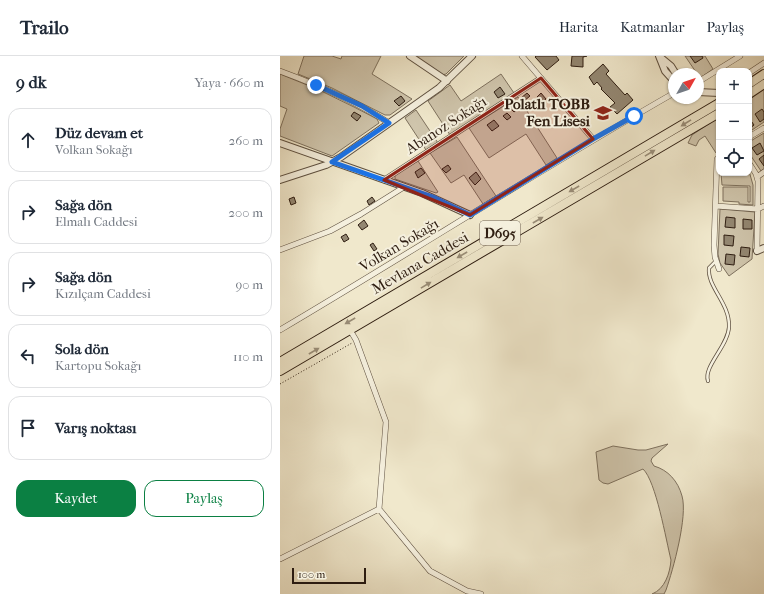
<!DOCTYPE html>
<html lang="tr">
<head>
<meta charset="utf-8">
<style>
	:root { --surface:#fff; --page:#f2f2f3; --text:#1f2937; --muted:#747a83; --line:#e0e1e3; --accent:#0b8043 }
	body { margin:0; font-family:"IM FELL French Canon",serif; background:var(--page); color:var(--text) }
	.controls { position:absolute; right:12px; top:12px; display:grid; overflow:hidden; border-radius:8px; box-shadow:0 1px 3px #0004 }
	.controls button { width:36px; height:36px; display:grid; place-items:center; padding:0; border:0; border-bottom:1px solid var(--line); background:var(--surface); color:var(--text); font:20px sans-serif }
	.compass { position:absolute; left:388px; top:12px; width:36px; height:36px; border-radius:50%; background:var(--surface); box-shadow:0 1px 3px #0004; rotate:50deg }
	.scale { position:absolute; left:12px; bottom:10px; width:74px; box-sizing:border-box; padding-left:4px; border:2px solid #2e1d11; border-top:0; font-size:11px; line-height:14px; white-space:nowrap; color:#2e1d11; -webkit-text-stroke:3px #f5f0de; paint-order:stroke }
	.stop { position:absolute; width:12px; height:12px; margin:-9px; border:3px solid #1a73e8; border-radius:50%; background:#fff }
	.stop.end { background:#1a73e8; border-color:#fff; box-shadow:0 1px 4px #0008 }
	.list { margin:0; padding:0; list-style:none }
	h2 { display:flex; justify-content:space-between; align-items:center; height:52px; margin:0; padding:0 16px; font-size:17px }
	h2 small { font-size:13px; font-weight:400; color:var(--muted) }
	.list li { display:grid; grid-template-columns:26px 1fr auto; gap:12px; align-items:center; box-sizing:border-box; height:64px; margin:0 8px 8px; padding:0 8px; border:1px solid var(--line); border-radius:12px }
	.list b { display:block; font-size:15px; white-space:nowrap }
	.list p { margin:0; font-size:13px; white-space:nowrap; color:var(--muted) }
	.list em { font-size:13px; font-style:normal; color:var(--muted) }
	.actions { display:flex; gap:8px; padding:12px 16px }
	.actions a { flex:1; padding:9px 0; border:1px solid var(--accent); border-radius:12px; text-align:center; font-size:14px; color:var(--accent) }
	.actions .main { background:var(--accent); color:#fff }
	.icon { flex:none; width:22px; height:22px; fill:none; stroke:currentColor; stroke-width:2; stroke-linecap:round; stroke-linejoin:round }
	.map { position:relative; flex:none; width:484px; height:538px; overflow:hidden }
	header { display:flex; align-items:center; gap:24px; box-sizing:border-box; height:56px; padding:0 20px; background:var(--surface); border-bottom:1px solid var(--line) }
	header strong { font-size:19px }
	nav { display:flex; gap:22px; margin-inline-start:auto; font-size:14px }
	main { display:flex }
	aside { flex:1; background:var(--surface) }
	.map>svg:first-child { display:block }
</style>
</head>
<body>
<header>
<strong>Trailo</strong>
<nav><a>Harita</a><a>Katmanlar</a><a>Paylaş</a></nav>
</header>
<main>
<aside>
<h2>9 dk<small>Yaya · 660 m</small></h2>
<ul class="list">
<li><svg class="icon" aria-label="ahead" viewBox="0 0 24 24"><path d="M12 20V5M6 11l6-6 6 6"/></svg><div><b>Düz devam et</b><p>Volkan Sokağı</p></div><em>260 m</em></li>
<li><svg class="icon" aria-label="right" viewBox="0 0 24 24"><path d="M7 20v-9h11M14 6l5 5-5 5"/></svg><div><b>Sağa dön</b><p>Elmalı Caddesi</p></div><em>200 m</em></li>
<li><svg class="icon" aria-label="right" viewBox="0 0 24 24"><path d="M7 20v-9h11M14 6l5 5-5 5"/></svg><div><b>Sağa dön</b><p>Kızılçam Caddesi</p></div><em>90 m</em></li>
<li><svg class="icon" aria-label="left" viewBox="0 0 24 24"><path d="M17 20v-9H6M10 6l-5 5 5 5"/></svg><div><b>Sola dön</b><p>Kartopu Sokağı</p></div><em>110 m</em></li>
<li><svg class="icon" aria-label="arrive" viewBox="0 0 24 24"><path d="M6 21V4h12l-3 4 3 4H6"/></svg><div><b>Varış noktası</b></div></li>
</ul>
<div class="actions"><a class="main">Kaydet</a><a>Paylaş</a></div>
</aside>
<div class="map">
<svg width="484" height="538" viewBox="0 0 484 538">
	<rect width="100%" height="100%" fill="#f0e8cc"/>
	<filter id="stains"><feTurbulence type="fractalNoise" baseFrequency=".005" numOctaves="4"/><feColorMatrix values="0 0 0 0 .2 0 0 0 0 .09 0 0 0 0 .02 0 0 0 .5 -.17"/></filter>
	<radialGradient id="worn" r=".72"><stop offset=".6" stop-color="#630" stop-opacity="0"/><stop offset="1" stop-color="#630" stop-opacity=".3"/></radialGradient>
	<!-- green -->
	<path fill="#cfc5ac" stroke="#7e715e" d="M 24,0 L 52,0 L 61,3 L 62,0 L 101,0 L 92,18 L 132,43 L 110,59 L 105,59 L 52,32 L 18,18 Z
		M 134,0 L 184,0 L 166,18 L 162,19 Z
		M 405,0 L 425,0 L 433,13 L 420,22 Z
		M 0,18 L 37,33 L 74,51 L 97,63 L 99,67 L 52,100 L 0,80 L 0,73 L 7,53 L 0,50 Z
		M 221,18 L 234,37 L 170,79 L 148,45 L 170,29 L 181,45 Z
		M 484,33 L 484,66 L 469,76 L 469,42 Z
		M 238,41 L 277,102 L 266,109 L 246,78 L 209,102 L 189,72 Z
		M 136,54 L 158,87 L 146,94 L 125,62 Z
		M 439,61 L 439,95 L 436,97 L 425,80 L 419,84 L 416,90 L 408,87 L 412,79 Z
		M 484,77 L 484,113 L 481,115 L 469,97 L 469,86 Z
		M 177,81 L 216,140 L 203,148 L 184,119 L 171,127 L 150,97 Z
		M 138,105 L 158,136 L 156,137 L 115,123 L 115,119 Z
		M 469,115 L 473,129 L 473,149 L 459,148 L 459,146 L 443,145 L 443,131 L 468,131 L 468,146 L 470,146 L 470,130 L 442,129 L 441,117 L 469,117 Z
		M 440,153 L 475,156 L 472,203 L 449,220 L 440,207 L 438,198 Z
		M 388,388 L 372,402 L 371,405 L 374,410 C 388,414 398,425 402,440 C 408,460 393,514 386,534 L 384,538 L 372,538 C 385,533 390,517 391,504 C 386,484 376,425 363,413 L 328,428 L 323,427 L 319,424 L 316,396 L 333,390 L 358,394 L 366,394 Z"/>
	<!-- building -->
	<path fill="#938772" stroke="#2e1d11" d="M 256,0 L 276,0 L 279,4 L 267,14 L 255,1 Z
		M 292,0 L 307,0 L 303,1 L 303,11 L 291,10 Z
		M 410,0 L 422,0 L 423,2 L 415,7 Z
		M 323,8 L 329,15 L 326,18 L 345,39 L 347,37 L 353,44 L 337,58 L 330,51 L 335,47 L 321,33 L 322,32 L 317,26 L 314,29 L 309,21 Z
		M 220,31 L 225,38 L 218,42 L 214,36 Z
		M 247,37 L 250,40 L 244,45 L 241,42 Z
		M 261,37 L 266,43 L 261,47 L 257,41 Z
		M 121,40 L 125,45 L 119,50 L 114,45 Z
		M 235,47 L 239,52 L 234,56 L 230,52 Z
		M 482,53 L 484,56 L 484,63 L 480,66 L 475,58 Z
		M 74,56 L 81,60 L 77,65 L 71,60 Z
		M 227,57 L 231,61 L 227,64 L 223,60 Z
		M 469,62 L 474,69 L 469,73 Z
		M 214,64 L 219,70 L 212,75 L 207,69 Z
		M 150,81 L 153,85 L 149,88 L 145,84 Z
		M 480,87 L 484,95 L 477,99 L 472,92 Z
		M 484,99 L 484,110 L 479,103 Z
		M 168,109 L 171,113 L 166,117 L 162,113 Z
		M 141,112 L 145,117 L 138,122 L 135,116 Z
		M 196,116 L 201,123 L 195,129 L 189,122 Z
		M 14,141 L 16,147 L 11,149 L 9,143 Z
		M 92,141 L 95,145 L 89,149 L 87,145 Z
		M 446,161 L 455,162 L 455,172 L 445,171 Z
		M 463,163 L 472,164 L 472,173 L 463,173 Z
		M 84,164 L 88,170 L 82,174 L 78,169 Z
		M 66,178 L 69,183 L 64,186 L 61,181 Z
		M 444,179 L 454,180 L 453,190 L 444,189 Z
		M 93,187 L 97,193 L 94,195 L 90,189 Z
		M 461,191 L 470,192 L 469,201 L 460,200 Z
		M 446,198 L 455,199 L 454,209 L 445,208 Z"/>
	<g fill="none" stroke-linecap="round" stroke-linejoin="round">
		<!-- service casing -->
		<g stroke="#5e5040" stroke-width="4">
			<path id="service" d="M 428,325 C 423,311 448,290 449,271 C 450,247 427,231 429,212 L 436,205"/>
		</g>
		<!-- minor casing -->
		<g stroke="#5e5040" stroke-width="6">
			<path id="minor" d="M 242,0 L 313,83
				M 0,15 C 38,29 76,45 109,67
				M 469,17 L 484,7
				M 418,26 L 460,0
				M 469,81 L 484,72
				M 469,107 L 476,118 L 478,125 L 477,195
				M 477,121 L 484,116
				M 104,124 L 261,22
				M 436,150 L 478,153 L 484,150
				M 0,194 L 50,175 L 81,158 L 124,131
				M 439,213 L 435,201 L 434,189 L 437,103 L 439,101
				M 0,274 C 132,196 261,113 394,37
				M 70,274 L 76,284 L 106,366 L 99,453 L 150,515 L 187,535 L 201,538
				M 0,503 L 99,453"/>
		</g>
		<!-- tertiary casing -->
		<g stroke="#5e5040" stroke-width="8">
			<path id="tertiary" d="M 130,0 L 167,25
				M 379,0 L 385,15 L 394,25
				M 380,1 L 391,10 L 396,18
				M 418,36 L 439,37
				M 0,87 L 142,137 L 190,159
				M 0,124 L 46,109 L 61,101 L 159,32 L 192,0
				M 477,195 L 484,192"/>
		</g>
		<!-- primary casing -->
		<g stroke="#2e1d11" stroke-width="10">
			<path id="primary" d="M 469,28 L 484,18
				M 469,38 L 484,28
				M 0,306 L 439,47
				M 0,315 L 439,57"/>
		</g>
		<!-- path -->
		<path stroke="#2e1d11" stroke-width="1" stroke-dasharray="1 2" stroke-linecap="butt" d="M 0,328 L 72,287"/>
		<!-- service -->
		<use href="#service" stroke="#f5f0de" stroke-width="2.5"/>
		<!-- minor -->
		<use href="#minor" stroke="#f5f0de" stroke-width="5"/>
		<!-- tertiary -->
		<use href="#tertiary" stroke="#f5f0de" stroke-width="6"/>
		<!-- primary -->
		<use href="#primary" stroke="#f0e8cc" stroke-width="8"/>
	</g>
	<!-- one-way arrows -->
	<defs><path id="oneway-solid" d="M-6-.8H1V-3.2L6.5 0L1 3.2V.8H-6Z"/></defs>
	<g fill="#998d78">
		<use href="#oneway-solid" transform="translate(406 67) rotate(148)"/>
		<use href="#oneway-solid" transform="translate(370 97) rotate(-31)"/>
		<use href="#oneway-solid" transform="translate(294 133) rotate(150)"/>
		<use href="#oneway-solid" transform="translate(258 164) rotate(-30)"/>
		<use href="#oneway-solid" transform="translate(182 199) rotate(150)"/>
		<use href="#oneway-solid" transform="translate(146 229) rotate(-31)"/>
		<use href="#oneway-solid" transform="translate(70 265) rotate(150)"/>
		<use href="#oneway-solid" transform="translate(34 295) rotate(-30)"/>
	</g>
	<g fill="none" stroke-linecap="round" stroke-linejoin="round">
		<!-- route -->
		<path stroke="#1a73e8" stroke-width="5" d="M 36,29 L 82,50 L 109,67 L 52,106 L 153,141 L 190,159 L 313,83 L 354,60"/>
	</g>
	<!-- marked area -->
	<path fill="#8f2418" fill-opacity="0.2" stroke="#8f2418" stroke-width="3" stroke-linejoin="round" d="M 261,22 L 313,83 L 190,159 L 104,124 Z"/>
	<!-- icons -->
	<defs>
		<g id="school-bare" transform="scale(1.38)"><path d="M0-5L7-2L0 1L-7-2ZM-4 1L0 2.5L4 1V4Q0 6-4 4Z" fill="#8f2418" stroke="#f5f0de" stroke-width="2.5" paint-order="stroke"/></g>
	</defs>
	<g fill-rule="evenodd">
		<use href="#school-bare" x="323" y="57"/>
	</g>
	<g text-anchor="middle" dominant-baseline="central" stroke-width="4" stroke-linejoin="round" paint-order="stroke">
		<!-- shield labels -->
		<rect fill="#f5f0de" stroke="#6a5c4e" stroke-width="1" x="200" y="165" width="40" height="24" rx="3"/>
		<g font-size="14" font-weight="bold" fill="#2e1d11">
			<text x="220" y="177">D695</text>
		</g>
		<!-- poi labels -->
		<g font-size="15" font-weight="bold" fill="#2e1d11" stroke="#f5f0de" text-anchor="end">
			<text x="310" y="48">Polatlı TOBB<tspan x="310" dy="17">Fen Lisesi</tspan></text>
		</g>
		<!-- street labels -->
		<g font-size="15" fill="#2e1d11" stroke="#f5f0de">
			<text transform="translate(166 69) rotate(-33)">Abanoz Sokağı</text>
			<text transform="translate(119 189) rotate(-31)">Volkan Sokağı</text>
			<text transform="translate(140 207) rotate(-30)">Mevlana Caddesi</text>
		</g>
	</g>
	<rect width="100%" height="100%" filter="url(#stains)"/>
	<rect width="100%" height="100%" fill="url(#worn)"/>
</svg>
<div class="controls">
<button>+</button>
<button>−</button>
<button><svg class="icon" aria-label="locate" viewBox="0 0 24 24"><circle cx="12" cy="12" r="6"/><path d="M12 2v4M12 18v4M2 12h4M18 12h4"/></svg></button>
</div>
<svg class="compass" viewBox="-18 -18 36 36"><path d="M0-13l5 13h-10z" fill="#e53935"/><path d="M0 13l5-13h-10z" fill="#747a83"/></svg>
<div class="scale">100 m</div>
<div class="stop" style="left:354px;top:60px"></div>
<div class="stop end" style="left:36px;top:29px"></div>
</div>
</main>
</body>
</html>
